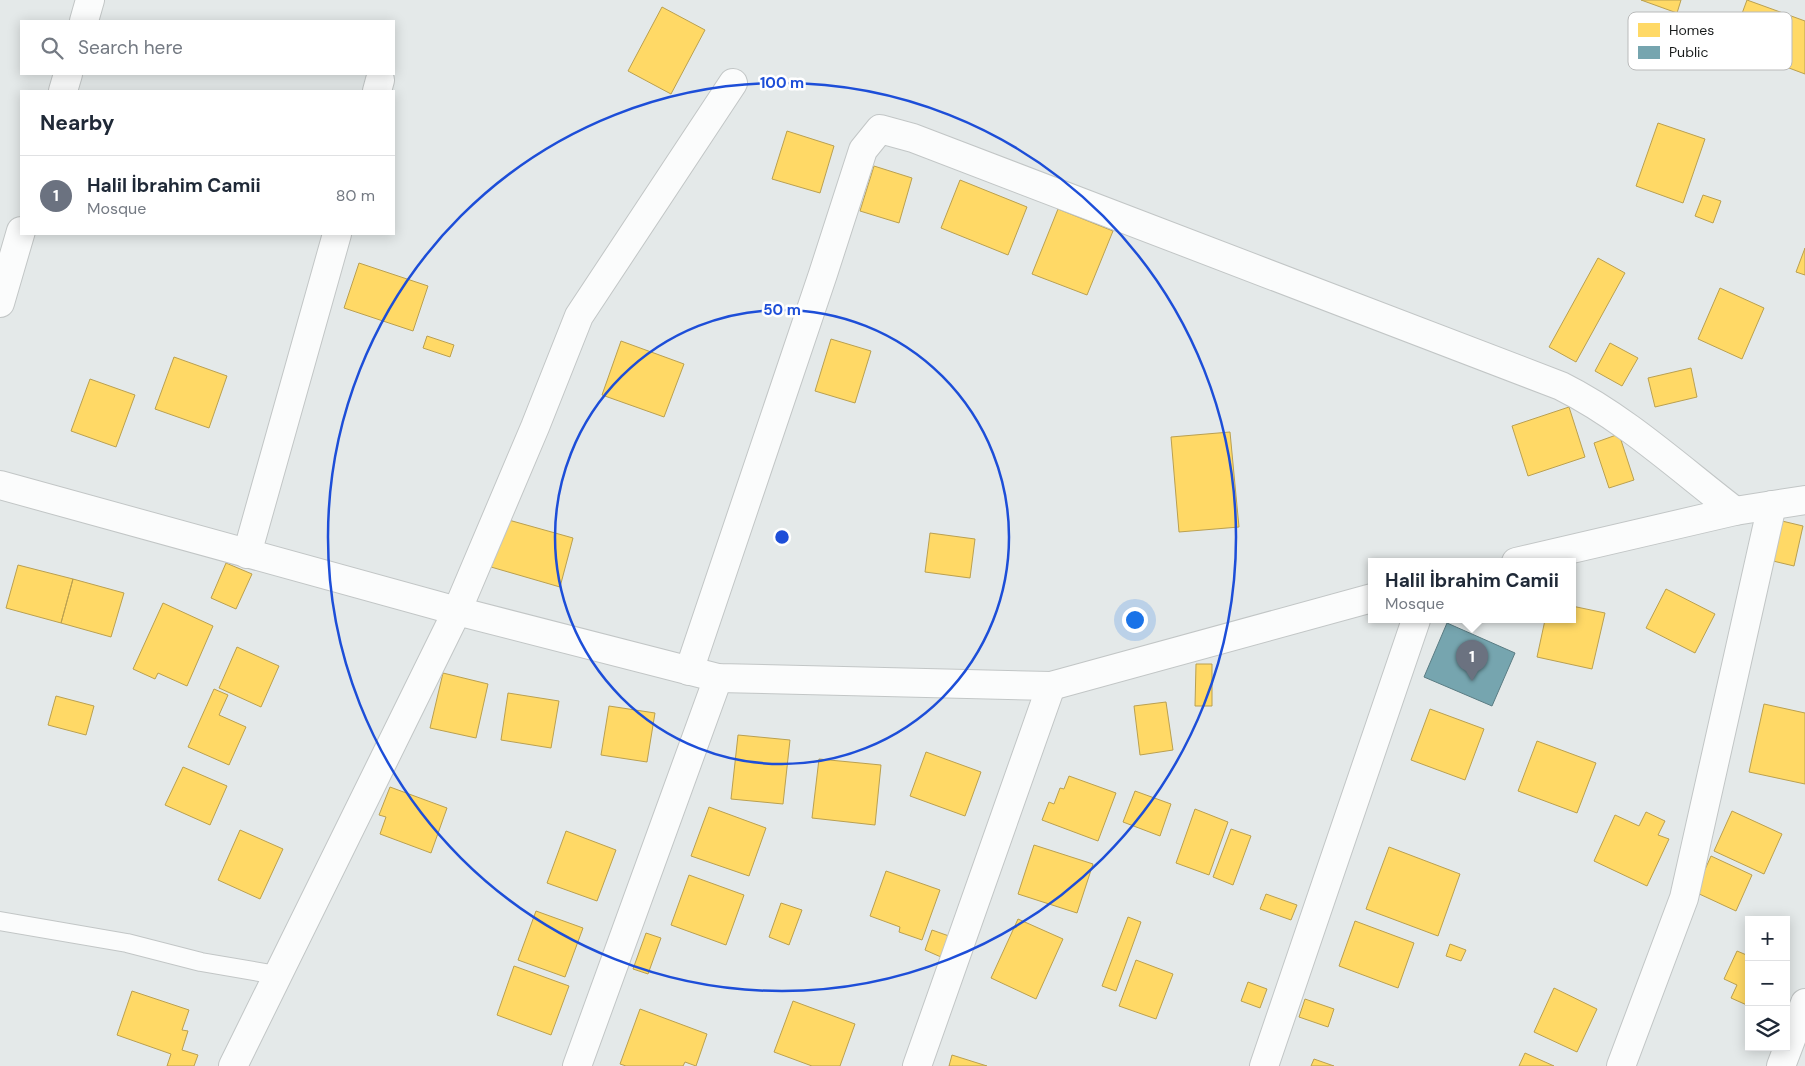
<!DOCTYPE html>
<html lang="en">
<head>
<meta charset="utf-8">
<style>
	:root { --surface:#fff; --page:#f6f6f7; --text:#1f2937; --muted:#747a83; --line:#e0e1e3; --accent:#5f6363 }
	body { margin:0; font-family:"DM Sans",sans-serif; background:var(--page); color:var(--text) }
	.controls { position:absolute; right:15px; bottom:15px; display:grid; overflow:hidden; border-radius:0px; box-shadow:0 2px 12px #0003 }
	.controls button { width:45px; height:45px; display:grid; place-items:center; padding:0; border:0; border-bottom:1px solid var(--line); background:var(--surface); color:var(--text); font:25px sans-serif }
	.you { position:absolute; left:1134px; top:619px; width:18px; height:18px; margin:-12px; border:4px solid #fff; border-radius:50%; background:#1a73e8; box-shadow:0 0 0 8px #1a73e833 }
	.badge { display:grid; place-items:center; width:32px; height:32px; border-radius:50%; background:var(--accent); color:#fff; font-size:16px; font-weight:700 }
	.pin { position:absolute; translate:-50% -41px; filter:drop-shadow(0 1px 2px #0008) }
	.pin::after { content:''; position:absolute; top:26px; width:18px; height:15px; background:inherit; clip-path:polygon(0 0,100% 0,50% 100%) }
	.popup { position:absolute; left:1368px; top:558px; width:208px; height:65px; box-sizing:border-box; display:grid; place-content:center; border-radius:0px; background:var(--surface); filter:drop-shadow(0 1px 4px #0005); font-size:16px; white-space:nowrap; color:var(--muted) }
	.popup b { font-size:19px; color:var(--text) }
	.popup::after { content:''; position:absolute; left:50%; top:100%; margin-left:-10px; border:10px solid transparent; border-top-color:var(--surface) }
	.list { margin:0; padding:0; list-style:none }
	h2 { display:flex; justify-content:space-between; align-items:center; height:65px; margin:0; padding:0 20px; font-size:21px }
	h2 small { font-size:16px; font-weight:400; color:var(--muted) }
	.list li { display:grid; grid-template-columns:32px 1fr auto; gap:15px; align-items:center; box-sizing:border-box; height:80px; padding:0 20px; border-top:1px solid var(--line) }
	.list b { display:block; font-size:19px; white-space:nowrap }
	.list p { margin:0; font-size:16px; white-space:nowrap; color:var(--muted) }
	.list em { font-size:16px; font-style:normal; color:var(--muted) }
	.icon { flex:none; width:28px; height:28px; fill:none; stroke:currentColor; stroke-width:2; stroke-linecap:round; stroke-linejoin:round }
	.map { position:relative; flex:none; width:1805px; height:1066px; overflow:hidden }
	.search { position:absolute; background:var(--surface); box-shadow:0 2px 12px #0003; left:20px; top:20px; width:375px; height:55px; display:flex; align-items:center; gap:12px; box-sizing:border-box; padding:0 18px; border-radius:0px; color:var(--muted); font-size:19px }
	.panel { position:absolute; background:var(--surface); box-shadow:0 2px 12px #0003; left:20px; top:90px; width:375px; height:145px; border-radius:0px }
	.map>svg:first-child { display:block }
</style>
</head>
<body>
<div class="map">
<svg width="1805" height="1066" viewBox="0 0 1805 1066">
	<rect width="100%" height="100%" fill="#e4e9e9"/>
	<!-- homes -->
	<path fill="#ffd966" stroke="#baa050" d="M 1641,0 L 1681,0 L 1677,13 Z
		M 1747,0 L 1805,21 L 1805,74 L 1730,46 Z
		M 662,7 L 705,30 L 671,94 L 628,71 Z
		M 1658,123 L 1705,139 L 1683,203 L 1636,186 Z
		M 787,131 L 834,146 L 820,193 L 772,179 Z
		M 874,166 L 912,178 L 899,223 L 860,211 Z
		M 960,180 L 1027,207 L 1008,255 L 941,228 Z
		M 1703,195 L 1721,201 L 1713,223 L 1695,216 Z
		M 1058,209 L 1113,231 L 1087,295 L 1032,274 Z
		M 1805,248 L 1805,275 L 1796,272 Z
		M 1598,258 L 1625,273 L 1576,362 L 1549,347 Z
		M 359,263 L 428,286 L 413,331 L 344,308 Z
		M 1720,288 L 1764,308 L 1742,359 L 1698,339 Z
		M 427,336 L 454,345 L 450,357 L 423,348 Z
		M 831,339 L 871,351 L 855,403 L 815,391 Z
		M 621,341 L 684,364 L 664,417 L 602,395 Z
		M 1610,343 L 1638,358 L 1622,386 L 1595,371 Z
		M 174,357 L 227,376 L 209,428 L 155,409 Z
		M 1691,368 L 1697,397 L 1655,407 L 1648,378 Z
		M 90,379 L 135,395 L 116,447 L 71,431 Z
		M 1569,407 L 1585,457 L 1528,476 L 1512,426 Z
		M 1230,432 L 1239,527 L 1179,532 L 1171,437 Z
		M 1619,434 L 1634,480 L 1609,488 L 1594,443 Z
		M 505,519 L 573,538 L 560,587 L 491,567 Z
		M 1782,521 L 1803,526 L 1794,566 L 1773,561 Z
		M 930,533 L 975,539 L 970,578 L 925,572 Z
		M 226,563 L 252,574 L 236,609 L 211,598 Z
		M 18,565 L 73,579 L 61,623 L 6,608 Z
		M 73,579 L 124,593 L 111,637 L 61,623 Z
		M 1666,589 L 1715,614 L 1695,653 L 1646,628 Z
		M 163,603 L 213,626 L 187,686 L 158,673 L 155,679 L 133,669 Z
		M 1572,606 L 1605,613 L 1592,669 L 1537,657 L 1545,620 L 1572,620 Z
		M 237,647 L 279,666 L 261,707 L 219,688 Z
		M 1196,664 L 1212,664 L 1212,706 L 1195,706 Z
		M 443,673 L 488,684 L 476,738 L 430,728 Z
		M 214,689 L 228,695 L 219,715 L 246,727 L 229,765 L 188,747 Z
		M 508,693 L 559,701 L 551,748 L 501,740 Z
		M 56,696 L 94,706 L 86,735 L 48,725 Z
		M 1166,702 L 1173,750 L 1140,755 L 1134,706 Z
		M 1764,704 L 1805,713 L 1805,784 L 1749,772 Z
		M 609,706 L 655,713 L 647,762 L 601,755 Z
		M 1430,709 L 1484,729 L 1465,780 L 1411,760 Z
		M 738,735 L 790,740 L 783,804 L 731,799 Z
		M 1537,741 L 1596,763 L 1577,813 L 1518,791 Z
		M 926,752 L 981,772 L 965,816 L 910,796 Z
		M 819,759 L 881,765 L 875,825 L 812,818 Z
		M 183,767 L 227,786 L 210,825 L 165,805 Z
		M 1069,776 L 1116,793 L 1098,841 L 1042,820 L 1049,802 L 1054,804 L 1060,788 L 1064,789 Z
		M 390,787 L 447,808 L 431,853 L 380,834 L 386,817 L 379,815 Z
		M 1135,791 L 1171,804 L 1160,836 L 1123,822 Z
		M 709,807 L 766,828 L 749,876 L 691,856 Z
		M 1195,809 L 1228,822 L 1209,875 L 1176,863 Z
		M 1732,811 L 1782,834 L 1764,874 L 1714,851 Z
		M 1646,812 L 1665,821 L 1658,835 L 1669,839 L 1647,886 L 1594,861 L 1615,815 L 1639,826 Z
		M 1231,829 L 1251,836 L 1233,885 L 1213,877 Z
		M 240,830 L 283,849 L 260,899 L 218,880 Z
		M 566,831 L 616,850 L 597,901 L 547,883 Z
		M 1034,845 L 1093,864 L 1077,913 L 1018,894 Z
		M 1389,847 L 1460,874 L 1438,936 L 1366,909 Z
		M 1711,856 L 1752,875 L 1736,911 L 1695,892 Z
		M 886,871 L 940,890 L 922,940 L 899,932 L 900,927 L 870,916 Z
		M 689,875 L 744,895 L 726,945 L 671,925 Z
		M 1266,894 L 1297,905 L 1291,920 L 1260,909 Z
		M 781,903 L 802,910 L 789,945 L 769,937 Z
		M 536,911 L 583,928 L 565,977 L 518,960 Z
		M 1128,917 L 1141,922 L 1116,991 L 1102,986 Z
		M 1018,919 L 1063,939 L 1036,999 L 991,978 Z
		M 1355,921 L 1414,943 L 1398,988 L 1339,966 Z
		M 932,930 L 949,936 L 941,957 L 925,950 Z
		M 646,933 L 661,938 L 648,974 L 633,969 Z
		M 1450,944 L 1466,950 L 1461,961 L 1446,956 Z
		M 1737,951 L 1749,956 L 1749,1006 L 1731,998 L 1737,985 L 1724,979 Z
		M 1136,960 L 1173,974 L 1156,1019 L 1119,1006 Z
		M 514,966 L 569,986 L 551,1035 L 497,1015 Z
		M 1248,982 L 1267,989 L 1260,1008 L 1241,1001 Z
		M 1554,988 L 1597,1009 L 1577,1052 L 1534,1032 Z
		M 132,991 L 189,1010 L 182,1030 L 188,1031 L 182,1050 L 198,1055 L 194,1066 L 167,1066 L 171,1054 L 117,1035 Z
		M 1305,999 L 1334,1009 L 1328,1027 L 1299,1017 Z
		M 793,1001 L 855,1024 L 840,1066 L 812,1066 L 774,1052 Z
		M 640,1009 L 707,1034 L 696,1066 L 685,1062 L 683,1066 L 626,1066 L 620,1064 Z
		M 1525,1053 L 1554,1066 L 1519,1066 Z
		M 952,1055 L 987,1066 L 949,1066 Z
		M 1314,1059 L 1334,1066 L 1311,1066 Z"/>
	<!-- public -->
	<path fill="#76a5af" stroke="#5a7c83" d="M 1447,623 L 1515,653 L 1492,706 L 1424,677 Z"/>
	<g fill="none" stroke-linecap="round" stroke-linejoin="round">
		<!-- service casing -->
		<g stroke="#c2c6c6" stroke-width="20">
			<path id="service" d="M 0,921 L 127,943 L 201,962 L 277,975"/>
		</g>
		<!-- minor casing -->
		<g stroke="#c2c6c6" stroke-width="30">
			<path id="minor" d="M 84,21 L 90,0
				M 63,91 L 68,74
				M 377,91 L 380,80
				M 0,303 L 21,231
				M 247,554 L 337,234
				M 689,671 L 823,274 L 863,150 L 880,129 L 913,138 L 1561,386 C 1625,418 1679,468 1735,511
				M 233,1066 L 457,611 L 535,427 L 579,316 L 733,83
				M 577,1066 L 718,678
				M 917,1066 L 1051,686
				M 1264,1066 L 1416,620
				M 1621,1066 L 1684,898 L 1772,505
				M 1781,1066 L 1805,1003"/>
		</g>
		<!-- tertiary casing -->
		<g stroke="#c2c6c6" stroke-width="30">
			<path id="tertiary" d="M 0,485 L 457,611 L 718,678 L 1051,686 L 1372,598
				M 1516,562 L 1735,511 L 1805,500"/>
		</g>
		<!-- service -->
		<use href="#service" stroke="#fbfcfc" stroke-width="18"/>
		<!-- minor -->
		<use href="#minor" stroke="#fbfcfc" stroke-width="28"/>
		<!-- tertiary -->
		<use href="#tertiary" stroke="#fbfcfc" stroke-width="28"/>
	</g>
	<!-- distance rings -->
	<g fill="none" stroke="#1d4ed8" stroke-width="2.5">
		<circle cx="782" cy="537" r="227"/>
		<circle cx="782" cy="537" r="454"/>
	</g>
	<!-- legend -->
	<rect x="1628" y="12" width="164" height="58" rx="8" fill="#fff" stroke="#babbbb" stroke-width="1"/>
	<rect x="1638" y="23" width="22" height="14" fill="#ffd966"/>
	<rect x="1638" y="46" width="22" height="13" fill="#76a5af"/>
	<g font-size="14" fill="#181b1b">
		<text x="1669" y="35">Homes</text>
		<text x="1669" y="57">Public</text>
	</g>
	<circle cx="782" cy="537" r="8" fill="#1d4ed8" stroke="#fff" stroke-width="2.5"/>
	<g font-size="15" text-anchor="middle" font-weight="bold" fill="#1d4ed8" stroke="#fff" stroke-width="5" stroke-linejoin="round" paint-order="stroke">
		<text x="782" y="88">100 m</text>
		<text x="782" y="315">50 m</text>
	</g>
</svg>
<div class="controls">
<button>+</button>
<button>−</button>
<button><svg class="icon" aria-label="layers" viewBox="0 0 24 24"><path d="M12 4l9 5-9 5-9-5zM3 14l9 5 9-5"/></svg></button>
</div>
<div class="you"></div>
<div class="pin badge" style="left:1472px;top:681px;background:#6b7280">1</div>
<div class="popup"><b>Halil İbrahim Camii</b>Mosque</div>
<div class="search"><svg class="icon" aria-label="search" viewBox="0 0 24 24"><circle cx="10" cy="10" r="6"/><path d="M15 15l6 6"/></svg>Search here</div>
<section class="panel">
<h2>Nearby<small></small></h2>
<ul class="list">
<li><span class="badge" style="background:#6b7280">1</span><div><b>Halil İbrahim Camii</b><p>Mosque</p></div><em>80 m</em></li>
</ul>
</section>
</div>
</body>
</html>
